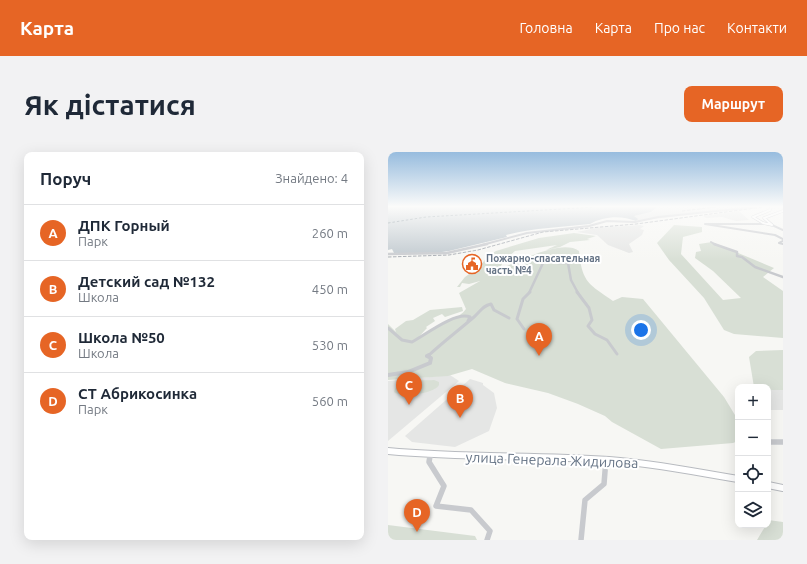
<!DOCTYPE html>
<html lang="uk">
<head>
<meta charset="utf-8">
<style>
	:root { --surface:#fff; --page:#f2f2f3; --text:#1f2937; --muted:#747a83; --line:#e0e1e3; --accent:#e66525 }
	body { margin:0; font-family:Ubuntu,sans-serif; background:var(--page); color:var(--text) }
	.controls { position:absolute; right:12px; bottom:12px; display:grid; overflow:hidden; border-radius:8px; box-shadow:0 4px 16px #0002 }
	.controls button { width:36px; height:36px; display:grid; place-items:center; padding:0; border:0; border-bottom:1px solid var(--line); background:var(--surface); color:var(--text); font:20px sans-serif }
	.you { position:absolute; left:253px; top:178px; width:14px; height:14px; margin:-10px; border:3px solid #fff; border-radius:50%; background:#1a73e8; box-shadow:0 0 0 6px #1a73e833 }
	.badge { display:grid; place-items:center; width:26px; height:26px; border-radius:50%; background:var(--accent); color:#fff; font-size:13px; font-weight:700 }
	.pin { position:absolute; translate:-50% -33px; filter:drop-shadow(0 1px 2px #0008) }
	.pin::after { content:''; position:absolute; top:21px; width:14px; height:12px; background:inherit; clip-path:polygon(0 0,100% 0,50% 100%) }
	.list { margin:0; padding:0; list-style:none }
	h2 { display:flex; justify-content:space-between; align-items:center; height:52px; margin:0; padding:0 16px; font-size:17px }
	h2 small { font-size:13px; font-weight:400; color:var(--muted) }
	.list li { display:grid; grid-template-columns:26px 1fr auto; gap:12px; align-items:center; box-sizing:border-box; height:56px; padding:0 16px; border-top:1px solid var(--line) }
	.list b { display:block; font-size:15px; white-space:nowrap }
	.list p { margin:0; font-size:13px; white-space:nowrap; color:var(--muted) }
	.list em { font-size:13px; font-style:normal; color:var(--muted) }
	.icon { flex:none; width:22px; height:22px; fill:none; stroke:currentColor; stroke-width:2; stroke-linecap:round; stroke-linejoin:round }
	.map { position:relative; flex:none; width:395px; height:388px; overflow:hidden; border-radius:8px }
	header { display:flex; align-items:center; gap:24px; box-sizing:border-box; height:56px; padding:0 20px; background:var(--accent); color:#fff }
	header strong { font-size:19px }
	nav { display:flex; gap:22px; margin-inline-start:auto; font-size:14px }
	.intro { display:flex; align-items:center; justify-content:space-between; box-sizing:border-box; height:96px; padding:0 24px }
	h1 { margin:0; font-size:28px }
	.button { padding:10px 18px; border-radius:8px; background:var(--accent); color:#fff; font-size:14px; font-weight:700 }
	main { display:flex; gap:24px; padding:0 24px }
	aside { flex:1; background:var(--surface); border-radius:8px; box-shadow:0 4px 16px #0002 }
	.map>svg:first-child { display:block }
</style>
</head>
<body>
<header>
<strong>Карта</strong>
<nav><a>Головна</a><a>Карта</a><a>Про нас</a><a>Контакти</a></nav>
</header>
<div class="intro"><h1>Як дістатися</h1><a class="button">Маршрут</a></div>
<main>
<aside>
<h2>Поруч<small>Знайдено: 4</small></h2>
<ul class="list">
<li><span class="badge">A</span><div><b>ДПК Горный</b><p>Парк</p></div><em>260 m</em></li>
<li><span class="badge">B</span><div><b>Детский сад №132</b><p>Школа</p></div><em>450 m</em></li>
<li><span class="badge">C</span><div><b>Школа №50</b><p>Школа</p></div><em>530 m</em></li>
<li><span class="badge">D</span><div><b>СТ Абрикосинка</b><p>Парк</p></div><em>560 m</em></li>
</ul>
</aside>
<div class="map">
<svg width="395" height="388" viewBox="0 0 395 388">
	<rect width="100%" height="100%" fill="#f7f7f4"/>
	<!-- built -->
	<path fill="#e5e6e5" d="M 268,55 L 364,55 L 250,69 L 245,64 L 264,60 Z
		M 351,59 L 361,68 L 348,69 L 334,65 L 318,66 L 315,64 Z
		M 252,73 L 256,74 L 252,77 L 256,78 L 254,83 L 241,92 L 245,100 L 241,101 L 220,93 L 209,83 L 189,80 L 208,76 Z
		M 62,223 L 71,229 L 0,289 L 0,229 Z
		M 82,227 L 95,231 L 95,233 L 106,241 L 109,256 L 101,279 L 67,295 L 24,290 L 17,284 Z
		M 395,237 L 395,258 L 380,258 L 380,238 Z"/>
	<!-- green -->
	<path fill="#d8dfd5" d="M 286,73 L 314,75 L 314,80 L 295,85 L 293,102 L 335,148 L 353,146 L 325,119 L 307,106 L 308,100 L 313,99 L 311,92 L 324,90 L 386,116 L 375,125 L 395,139 L 395,186 L 346,182 L 336,178 L 316,146 L 281,108 L 269,91 Z
		M 186,81 L 208,84 L 199,87 L 202,88 L 182,90 L 172,95 L 158,98 L 169,93 L 127,99 L 119,106 L 109,110 L 116,109 L 111,117 C 129,111 173,86 191,99 C 194,131 201,132 225,149 L 234,145 L 255,147 L 336,245 L 350,268 L 350,289 L 345,291 L 273,297 L 224,270 L 217,264 L 190,252 L 160,241 L 117,231 L 84,217 L 60,224 L 0,228 L 0,172 L 8,180 L 7,177 L 18,169 L 25,168 L 42,158 L 74,155 L 75,159 L 57,165 L 54,162 L 45,166 L 47,169 L 38,175 L 39,176 L 27,189 C 34,186 39,180 46,176 C 56,170 71,167 78,157 L 71,141 L 92,129 L 81,132 L 74,131 L 72,135 L 69,135 L 77,125 L 91,115 L 101,103 L 108,99 L 151,86 Z
		M 395,198 L 395,238 L 380,238 L 380,235 L 366,235 L 361,205 L 368,199 Z
		M 46,228 L 51,230 L 51,233 C 46,242 13,246 6,240 C 9,226 34,229 46,228 Z
		M 380,368 L 395,370 L 395,388 L 369,388 L 378,373 L 380,373 Z
		M 0,373 L 87,384 L 89,388 L 0,388 Z"/>
	<!-- water -->
	<path fill="#bfc8ce" d="M 0,55 L 269,55 L 263,60 L 246,64 L 250,67 L 248,69 C 234,63 215,64 202,72 C 173,75 145,76 118,83 L 119,85 L 61,99 L 47,101 L 6,101 L 4,97 L 0,98 Z"/>
	<g fill="none" stroke-linecap="round" stroke-linejoin="round">
		<!-- ferry -->
		<path stroke="#627682" stroke-width="1" stroke-dasharray="2.5 2" stroke-linecap="butt" d="M 0,71 L 38,65 L 207,55"/>
		<!-- major-far1 casing -->
		<g stroke="#b8bbc0" stroke-width="3">
			<path id="major-far1" d="M 383,55 L 382,58 L 365,65 L 375,71 L 384,73
				M 384,73 L 376,66 L 395,59"/>
		</g>
		<!-- major casing -->
		<g stroke="#b8bbc0" stroke-width="8">
			<path id="major" d="M 0,299 C 74,306 147,303 221,308 C 264,311 307,320 350,327
				M 380,333 L 395,336"/>
		</g>
		<!-- minor-far4 -->
		<path stroke="#c8cace" stroke-width="2" d="M 378,72 L 317,72 L 387,83 L 395,87
			M 384,73 L 395,78
			M 395,89 L 391,91 L 395,92
			M 323,90 L 328,93
			M 94,93 L 139,81 L 201,74 L 219,69 L 247,70 L 270,65 L 368,55"/>
		<!-- minor-far3 -->
		<path stroke="#c8cace" stroke-width="2.5" d="M 326,92 L 349,100 L 349,104 L 354,105 L 367,115 L 395,125
			M 0,102 L 59,101 L 99,92
			M 170,111 L 180,111 L 183,128 L 190,141
			M 141,141 L 155,111 L 163,106"/>
		<!-- minor-far2 -->
		<path stroke="#c8cace" stroke-width="3" d="M 189,140 L 201,156 L 204,168 L 200,174 L 207,182 L 219,188 L 229,202
			M 0,176 L 14,188 L 24,190 C 37,183 68,159 82,165 L 80,169
			M 136,177 L 129,167 L 135,147 L 142,140
			M 40,204 C 55,190 71,178 86,165 C 93,159 94,154 103,152 L 106,158 L 121,166"/>
		<!-- minor-far1 -->
		<path stroke="#c8cace" stroke-width="4" d="M 0,223 L 20,220 L 42,211 L 43,206 L 39,204 L 41,203"/>
		<!-- minor -->
		<path stroke="#c8cace" stroke-width="5.5" d="M 380,290 L 395,290
			M 42,304 L 41,310 L 56,334 L 48,354 L 83,358 L 102,379 L 99,388
			M 193,388 L 197,348 L 216,332 L 218,307"/>
		<!-- major-far1 -->
		<use href="#major-far1" stroke="#fff" stroke-width="2"/>
		<!-- major -->
		<use href="#major" stroke="#fff" stroke-width="6"/>
		<!-- rail -->
		<path stroke="#a5aab1" stroke-width="1" stroke-dasharray="3.5 1.5" stroke-linecap="butt" d="M 294,59 L 328,55
			M 0,105 L 61,103 L 90,98 L 155,80 L 248,72 L 375,55"/>
	</g>
	<!-- sky -->
	<linearGradient id="sky" x2="0" y2="1"><stop stop-color="#97bcde"/><stop offset="0.5" stop-color="#fbfbfa"/><stop offset="1" stop-color="#fbfbfa" stop-opacity="0"/></linearGradient>
	<rect width="395" height="109" fill="url(#sky)"/>
	<!-- icons -->
	<defs>
		<g id="civic-ring" transform="scale(1)"><circle r="9.5" fill="#fff" stroke="#e66525" stroke-width="1.5"/><path d="M-.6-6.5H3V-4.5H.6V-3L4-1V1h2V6H-6V1h2V-1L-.6-3ZM-1.2 2.5V6h2.4V2.5Z" fill="#e66525"/></g>
	</defs>
	<g fill-rule="evenodd">
		<use href="#civic-ring" x="84" y="112"/>
	</g>
	<g text-anchor="middle" dominant-baseline="central" stroke-width="4" stroke-linejoin="round" paint-order="stroke">
		<!-- far-poi labels -->
		<g font-size="10" font-weight="bold" fill="#667486" stroke="#fff" text-anchor="start">
			<text x="98" y="106">Пожарно-спасательная<tspan x="98" dy="12">часть №4</tspan></text>
		</g>
		<!-- near-street labels -->
		<g font-size="14" fill="#667486" stroke="#fff">
			<text transform="translate(164 308) rotate(2)">улица Генерала Жидилова</text>
		</g>
	</g>
</svg>
<div class="controls">
<button>+</button>
<button>−</button>
<button><svg class="icon" aria-label="locate" viewBox="0 0 24 24"><circle cx="12" cy="12" r="6"/><path d="M12 2v4M12 18v4M2 12h4M18 12h4"/></svg></button>
<button><svg class="icon" aria-label="layers" viewBox="0 0 24 24"><path d="M12 4l9 5-9 5-9-5zM3 14l9 5 9-5"/></svg></button>
</div>
<div class="you"></div>
<div class="pin badge" style="left:151px;top:204px">A</div>
<div class="pin badge" style="left:72px;top:266px">B</div>
<div class="pin badge" style="left:21px;top:253px">C</div>
<div class="pin badge" style="left:29px;top:380px">D</div>
</div>
</main>
</body>
</html>
